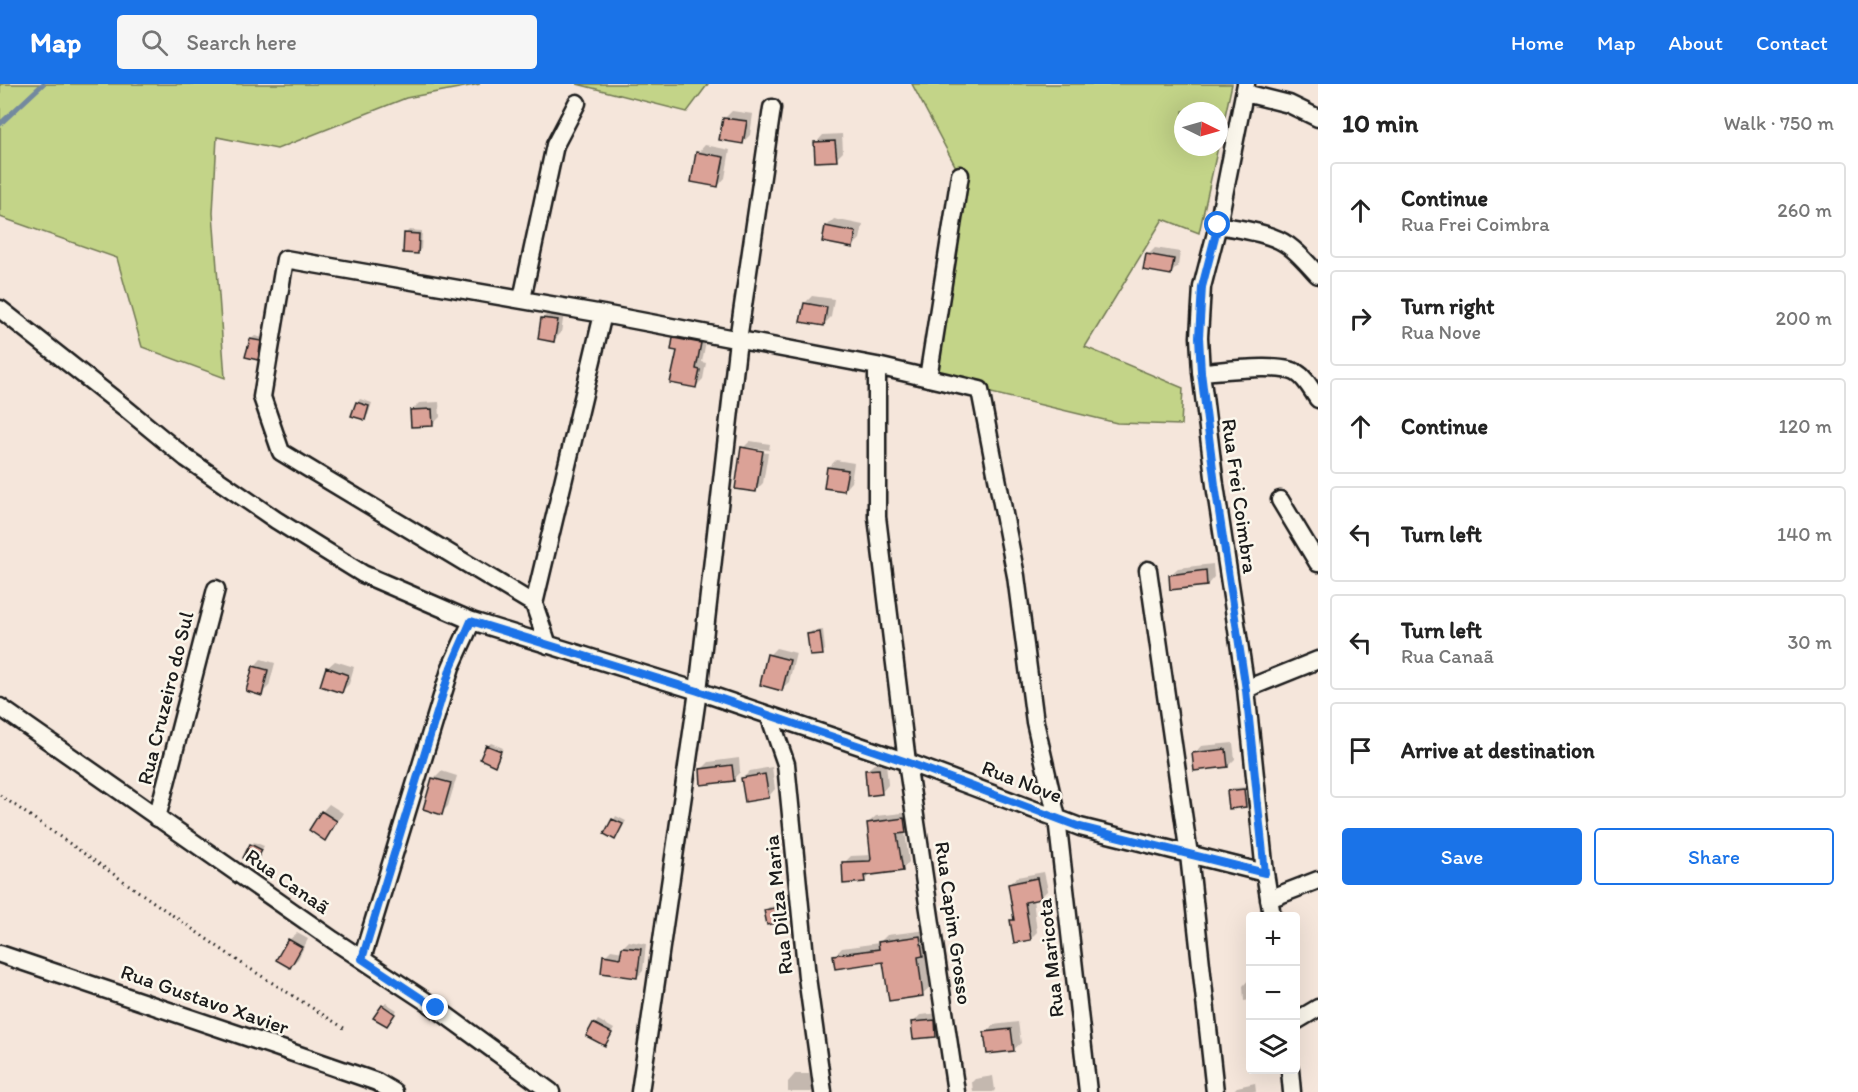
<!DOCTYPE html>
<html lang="en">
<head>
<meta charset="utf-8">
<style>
	:root { --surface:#fff; --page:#f6f6f6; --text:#222; --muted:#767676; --line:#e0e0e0; --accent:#1a73e8 }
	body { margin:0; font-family:Itim,sans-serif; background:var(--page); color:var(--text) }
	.controls { position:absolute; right:18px; bottom:18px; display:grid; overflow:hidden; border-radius:6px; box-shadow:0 6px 24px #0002 }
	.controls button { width:54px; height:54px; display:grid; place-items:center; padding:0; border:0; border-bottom:2px solid var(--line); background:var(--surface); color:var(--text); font:30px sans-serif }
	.compass { position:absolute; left:1174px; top:18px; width:54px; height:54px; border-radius:50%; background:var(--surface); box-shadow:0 6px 24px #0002; rotate:95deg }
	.stop { position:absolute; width:18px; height:18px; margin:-14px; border:4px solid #1a73e8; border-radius:50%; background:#fff }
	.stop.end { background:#1a73e8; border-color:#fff; box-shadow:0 2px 6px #0008 }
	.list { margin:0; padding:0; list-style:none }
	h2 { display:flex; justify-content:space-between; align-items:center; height:78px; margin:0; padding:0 24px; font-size:26px }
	h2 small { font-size:20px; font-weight:400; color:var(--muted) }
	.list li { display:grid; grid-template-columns:39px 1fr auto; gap:18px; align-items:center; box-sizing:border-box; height:96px; margin:0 12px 12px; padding:0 12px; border:2px solid var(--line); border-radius:6px }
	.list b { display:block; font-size:22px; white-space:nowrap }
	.list p { margin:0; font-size:20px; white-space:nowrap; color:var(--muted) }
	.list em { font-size:20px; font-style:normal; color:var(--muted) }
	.actions { display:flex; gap:12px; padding:18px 24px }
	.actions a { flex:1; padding:14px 0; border:2px solid var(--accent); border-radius:6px; text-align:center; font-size:21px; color:var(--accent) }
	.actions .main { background:var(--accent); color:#fff }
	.icon { flex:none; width:33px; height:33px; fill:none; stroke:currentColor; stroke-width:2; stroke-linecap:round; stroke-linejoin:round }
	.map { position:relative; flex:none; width:1318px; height:1008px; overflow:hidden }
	header { display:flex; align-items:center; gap:36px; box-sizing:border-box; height:84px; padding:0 30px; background:var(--accent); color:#fff }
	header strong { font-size:28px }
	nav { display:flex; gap:33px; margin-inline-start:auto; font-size:21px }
	.search { width:420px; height:54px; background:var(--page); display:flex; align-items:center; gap:15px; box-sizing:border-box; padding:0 21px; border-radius:6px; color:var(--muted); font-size:22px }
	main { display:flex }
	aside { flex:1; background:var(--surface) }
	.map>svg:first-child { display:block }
</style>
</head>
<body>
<header>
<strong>Map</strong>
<div class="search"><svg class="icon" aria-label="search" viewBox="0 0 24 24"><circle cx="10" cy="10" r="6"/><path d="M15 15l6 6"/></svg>Search here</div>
<nav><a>Home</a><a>Map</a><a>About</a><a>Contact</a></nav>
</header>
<main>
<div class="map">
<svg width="1318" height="1008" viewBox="0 0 1318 1008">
	<rect width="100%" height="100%" fill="#f5e6db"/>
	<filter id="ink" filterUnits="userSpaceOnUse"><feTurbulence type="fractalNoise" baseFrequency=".0167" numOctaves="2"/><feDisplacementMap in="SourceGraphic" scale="12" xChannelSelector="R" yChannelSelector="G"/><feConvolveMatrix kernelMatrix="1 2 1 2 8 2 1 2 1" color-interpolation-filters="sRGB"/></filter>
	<g filter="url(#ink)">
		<!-- green -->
		<path fill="#c3d488" stroke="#707852" stroke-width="1.5" d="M 0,0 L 480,0 L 406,14 L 277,65 L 217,53 L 213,129 L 225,294 L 142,263 L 117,174 L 0,133 Z
			M 577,0 L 708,0 L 687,28 Z
			M 912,0 L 1232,0 L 1219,59 L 1219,27 L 1183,27 L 1183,63 L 1218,63 L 1199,149 L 1163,135 L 1085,263 L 1183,304 L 1181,341 L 1117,339 L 928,294 L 960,91 Z"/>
		<!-- shadow -->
		<path fill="#0003" d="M 732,27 L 753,30 L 750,51 L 743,58 L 724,35 Z
			M 842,50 L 843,68 L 836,75 L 816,59 L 823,51 Z
			M 705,61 L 730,66 L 725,94 L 718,102 L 698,69 Z
			M 834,135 L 863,141 L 860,155 L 853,162 L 826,143 Z
			M 409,146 L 422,147 L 421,165 L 417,168 L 405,150 Z
			M 1155,164 L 1180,168 L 1178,182 L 1171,189 L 1148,171 Z
			M 812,212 L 834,215 L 831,233 L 824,240 L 805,219 Z
			M 550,227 L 564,229 L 561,249 L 554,256 L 543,234 Z
			M 682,247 L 707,252 L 702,278 L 706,279 L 703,295 L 695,303 L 674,255 Z
			M 255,252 L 263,254 L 260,271 L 257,274 L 251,255 Z
			M 360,315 L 372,319 L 368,331 L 364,334 L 357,319 Z
			M 439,318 L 440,333 L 432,341 L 412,326 L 419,319 Z
			M 750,357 L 770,360 L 769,366 L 747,363 L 747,366 L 768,369 L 763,399 L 756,406 L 743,364 Z
			M 836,376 L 854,379 L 851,398 L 844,406 L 829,383 Z
			M 1213,480 L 1214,493 L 1207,501 L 1170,491 L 1178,484 Z
			M 823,546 L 825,566 L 822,569 L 809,550 L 812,547 Z
			M 776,564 L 796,569 L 789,598 L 781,605 L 769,571 Z
			M 261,575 L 275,579 L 269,602 L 261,610 L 254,583 Z
			M 335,577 L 354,583 L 349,600 L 342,607 L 327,584 Z
			M 491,659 L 503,664 L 498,677 L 495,680 L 487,662 Z
			M 1233,659 L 1235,675 L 1228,682 L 1194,670 L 1201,662 Z
			M 739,674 L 740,688 L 733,695 L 701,686 L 709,678 Z
			M 886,678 L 888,701 L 881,709 L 866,687 L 874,680 Z
			M 772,683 L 775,705 L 768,713 L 743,694 L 750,687 Z
			M 441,687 L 457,692 L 448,722 L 441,729 L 434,694 Z
			M 1247,703 L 1249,719 L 1245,722 L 1229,708 L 1232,704 Z
			M 329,720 L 343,729 L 332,747 L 325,755 L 322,728 Z
			M 911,728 L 912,740 L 905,747 L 909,778 L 902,785 L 871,790 L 864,797 L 844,779 L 851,772 L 872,771 L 868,739 L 876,732 Z
			M 616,732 L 626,737 L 615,755 L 606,750 Z
			M 254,758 L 264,762 L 255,778 L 251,761 Z
			M 1044,788 L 1048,806 L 1040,814 L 1033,815 L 1037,848 L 1030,855 L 1012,837 L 1015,833 L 1009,800 L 1017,793 Z
			M 783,821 L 785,834 L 782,837 L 766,826 L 769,823 Z
			M 927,846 L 929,864 L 925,868 L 930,903 L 922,910 L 884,877 L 835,871 L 842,864 L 879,859 L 887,851 Z
			M 297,849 L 308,855 L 298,875 L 290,882 L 289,856 Z
			M 629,857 L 646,860 L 643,887 L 637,893 L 605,872 L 611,866 L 623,868 L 623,863 Z
			M 1250,894 L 1250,916 L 1244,917 L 1243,902 Z
			M 386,919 L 397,926 L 390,937 L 383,922 Z
			M 941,929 L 943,944 L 935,952 L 913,939 L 920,931 Z
			M 598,936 L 614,945 L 605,960 L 588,951 Z
			M 1018,938 L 1021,959 L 1013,966 L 986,948 L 993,941 Z
			M 795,990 L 812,990 L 813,1006 L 811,1008 L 788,1008 L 788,998 Z
			M 993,992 L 995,1006 L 993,1008 L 973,1008 L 972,998 L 975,995 Z
			M 1255,999 L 1256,1008 L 1232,1008 L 1237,1003 Z"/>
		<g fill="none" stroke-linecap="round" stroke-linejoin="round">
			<!-- stream -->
			<path stroke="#73899f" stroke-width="5" d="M 0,40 L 43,0"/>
		</g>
		<!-- building -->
		<path fill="#dba297" stroke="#1c1c1c" stroke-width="1.5" d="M 723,34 L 747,37 L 743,60 L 719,56 Z
			M 835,57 L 837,77 L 815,78 L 814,58 Z
			M 696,68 L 724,73 L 718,103 L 691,98 Z
			M 825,142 L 856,148 L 853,164 L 822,158 Z
			M 404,149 L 419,150 L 418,170 L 403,169 Z
			M 1146,170 L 1174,175 L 1171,191 L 1143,186 Z
			M 804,219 L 827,223 L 824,242 L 800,238 Z
			M 541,234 L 558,236 L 554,258 L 538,255 Z
			M 673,254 L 701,259 L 696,285 L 700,286 L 696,304 L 670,299 L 677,267 L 671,266 Z
			M 250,255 L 261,257 L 258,276 L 245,273 Z
			M 356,318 L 369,322 L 365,336 L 351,332 Z
			M 432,325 L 433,342 L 411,343 L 410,326 Z
			M 741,363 L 763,367 L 756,408 L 735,405 Z
			M 827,383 L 848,386 L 844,407 L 824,404 Z
			M 1206,486 L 1207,502 L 1170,506 L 1169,491 Z
			M 820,548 L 823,571 L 810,572 L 807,550 Z
			M 767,570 L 790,576 L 782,607 L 760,601 Z
			M 253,582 L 268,586 L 262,612 L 246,607 Z
			M 326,583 L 348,591 L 342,609 L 320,602 Z
			M 486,661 L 501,667 L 495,682 L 480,675 Z
			M 1226,665 L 1228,683 L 1194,687 L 1192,669 Z
			M 732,681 L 734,697 L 701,701 L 700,685 Z
			M 879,685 L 882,710 L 867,712 L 865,686 Z
			M 765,690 L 769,714 L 745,718 L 741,694 Z
			M 432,694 L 451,699 L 442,731 L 423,725 Z
			M 1244,705 L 1246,723 L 1229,725 L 1227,707 Z
			M 321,727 L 337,737 L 325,757 L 309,746 Z
			M 904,734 L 906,749 L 897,750 L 903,787 L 864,792 L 865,798 L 843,800 L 842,778 L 870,777 L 871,775 L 867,739 Z
			M 612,735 L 623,740 L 615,756 L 604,750 Z
			M 250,760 L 262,766 L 255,780 L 243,774 Z
			M 1037,794 L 1041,815 L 1025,818 L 1031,856 L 1014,859 L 1010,836 L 1014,836 L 1008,800 Z
			M 780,823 L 783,838 L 767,841 L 764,826 Z
			M 920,852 L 923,872 L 918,873 L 923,912 L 889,917 L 883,878 L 835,885 L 833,871 L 879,865 L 878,858 Z
			M 288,855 L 302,863 L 290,884 L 276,876 Z
			M 622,863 L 641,865 L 637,894 L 601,889 L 603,871 L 620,874 Z
			M 382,921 L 395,930 L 387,942 L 373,934 Z
			M 935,936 L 936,953 L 913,955 L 911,938 Z
			M 593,939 L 612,949 L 605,962 L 586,952 Z
			M 1011,945 L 1014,967 L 987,970 L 984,948 Z"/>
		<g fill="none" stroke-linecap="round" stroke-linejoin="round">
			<!-- minor casing -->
			<g stroke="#1c1c1c" stroke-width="21">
				<path id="minor" d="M 1246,0 L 1218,141 L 1202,203 L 1199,253 L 1201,288 L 1215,401 L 1246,605 L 1265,789 L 1272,832
					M 1245,9 L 1289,20 L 1318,34
					M 1218,141 C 1238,145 1260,147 1279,156 C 1294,163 1307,179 1318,191
					M 522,215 L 555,61 L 577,19
					M 0,225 L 124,323 L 186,374 L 276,436 L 363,490 L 472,537 L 698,607 L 907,678 L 1080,743 L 1265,789
					M 877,282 L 877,433 L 907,678 L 956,1008
					M 1201,288 C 1223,287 1279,279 1297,289 C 1306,294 1312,307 1318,315
					M 928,294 L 960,91
					M 1280,416 L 1318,479
					M 1148,486 L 1189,771 L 1215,1008
					M 534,520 L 603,230
					M 548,561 L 534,520 L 281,368 L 262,313 L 285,175 L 603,230 L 877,282 L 980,306 L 1016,492 L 1035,638 L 1057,734 L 1088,1008
					M 1246,605 L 1318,576
					M 0,623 L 333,856 L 436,924 L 551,1008
					M 769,631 L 786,680 L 807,893 L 823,1008
					M 157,734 L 216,505
					M 1269,815 L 1318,796
					M 0,870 L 276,963 L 377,998 L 394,1008
					M 362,875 L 451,583 L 472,537
					M 1296,937 L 1318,924
					M 1290,986 L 1292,1008
					M 640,1008 L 698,607 L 738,256 L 772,24"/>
			</g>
			<!-- path -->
			<path stroke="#1c1c1c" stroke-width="3" stroke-dasharray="1.5 4.5" stroke-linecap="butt" d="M 0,711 L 244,881 L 344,944"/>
			<!-- minor -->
			<use href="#minor" stroke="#fbf7ec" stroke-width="16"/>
		</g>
	</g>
	<g fill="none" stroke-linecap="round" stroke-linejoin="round" filter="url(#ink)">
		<!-- route -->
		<path stroke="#1a73e8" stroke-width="8" d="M 436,924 L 362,875 L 451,583 L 471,537 L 698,607 L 907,678 L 1080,743 L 1265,789 L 1246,606 L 1215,401 L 1201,288 L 1199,253 L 1202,203 L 1218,141"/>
	</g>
	<g text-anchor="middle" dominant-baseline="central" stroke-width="5" stroke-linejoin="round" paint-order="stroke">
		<!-- street labels -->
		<g font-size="21" fill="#1c1c1c" stroke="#fbf7ec">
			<text transform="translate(1240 412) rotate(82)">Rua Frei Coimbra</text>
			<text transform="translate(165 614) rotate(-76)">Rua Cruzeiro do Sul</text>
			<text transform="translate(1022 697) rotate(21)">Rua Nove</text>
			<text transform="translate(288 797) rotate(35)">Rua Canaã</text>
			<text transform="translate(778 821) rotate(-96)">Rua Dilza Maria</text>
			<text transform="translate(954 839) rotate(82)">Rua Capim Grosso</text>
			<text transform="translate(1050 874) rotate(-96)">Rua Maricota</text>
			<text transform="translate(205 915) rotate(19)">Rua Gustavo Xavier</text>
		</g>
	</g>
</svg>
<div class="controls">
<button>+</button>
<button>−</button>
<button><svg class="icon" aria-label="layers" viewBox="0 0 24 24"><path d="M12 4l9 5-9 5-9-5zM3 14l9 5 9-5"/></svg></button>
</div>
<svg class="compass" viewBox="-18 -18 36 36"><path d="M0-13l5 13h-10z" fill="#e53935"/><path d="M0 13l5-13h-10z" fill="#767676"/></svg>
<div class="stop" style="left:1218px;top:141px"></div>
<div class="stop end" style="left:436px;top:924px"></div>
</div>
<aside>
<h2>10 min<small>Walk · 750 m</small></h2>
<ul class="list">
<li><svg class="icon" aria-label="ahead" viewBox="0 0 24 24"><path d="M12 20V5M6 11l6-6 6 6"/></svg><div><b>Continue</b><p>Rua Frei Coimbra</p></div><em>260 m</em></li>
<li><svg class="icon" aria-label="right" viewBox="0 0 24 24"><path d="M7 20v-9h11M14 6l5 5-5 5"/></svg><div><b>Turn right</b><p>Rua Nove</p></div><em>200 m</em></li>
<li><svg class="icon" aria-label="ahead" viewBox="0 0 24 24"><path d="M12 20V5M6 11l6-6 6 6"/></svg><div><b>Continue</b></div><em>120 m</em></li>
<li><svg class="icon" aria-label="left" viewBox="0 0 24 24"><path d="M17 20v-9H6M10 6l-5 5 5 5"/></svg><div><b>Turn left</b></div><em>140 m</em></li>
<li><svg class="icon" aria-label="left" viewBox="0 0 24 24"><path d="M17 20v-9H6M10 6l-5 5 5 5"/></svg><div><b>Turn left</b><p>Rua Canaã</p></div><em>30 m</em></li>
<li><svg class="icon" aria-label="arrive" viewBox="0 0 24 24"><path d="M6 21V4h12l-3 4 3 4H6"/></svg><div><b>Arrive at destination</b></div></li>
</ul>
<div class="actions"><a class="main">Save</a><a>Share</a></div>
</aside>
</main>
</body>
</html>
